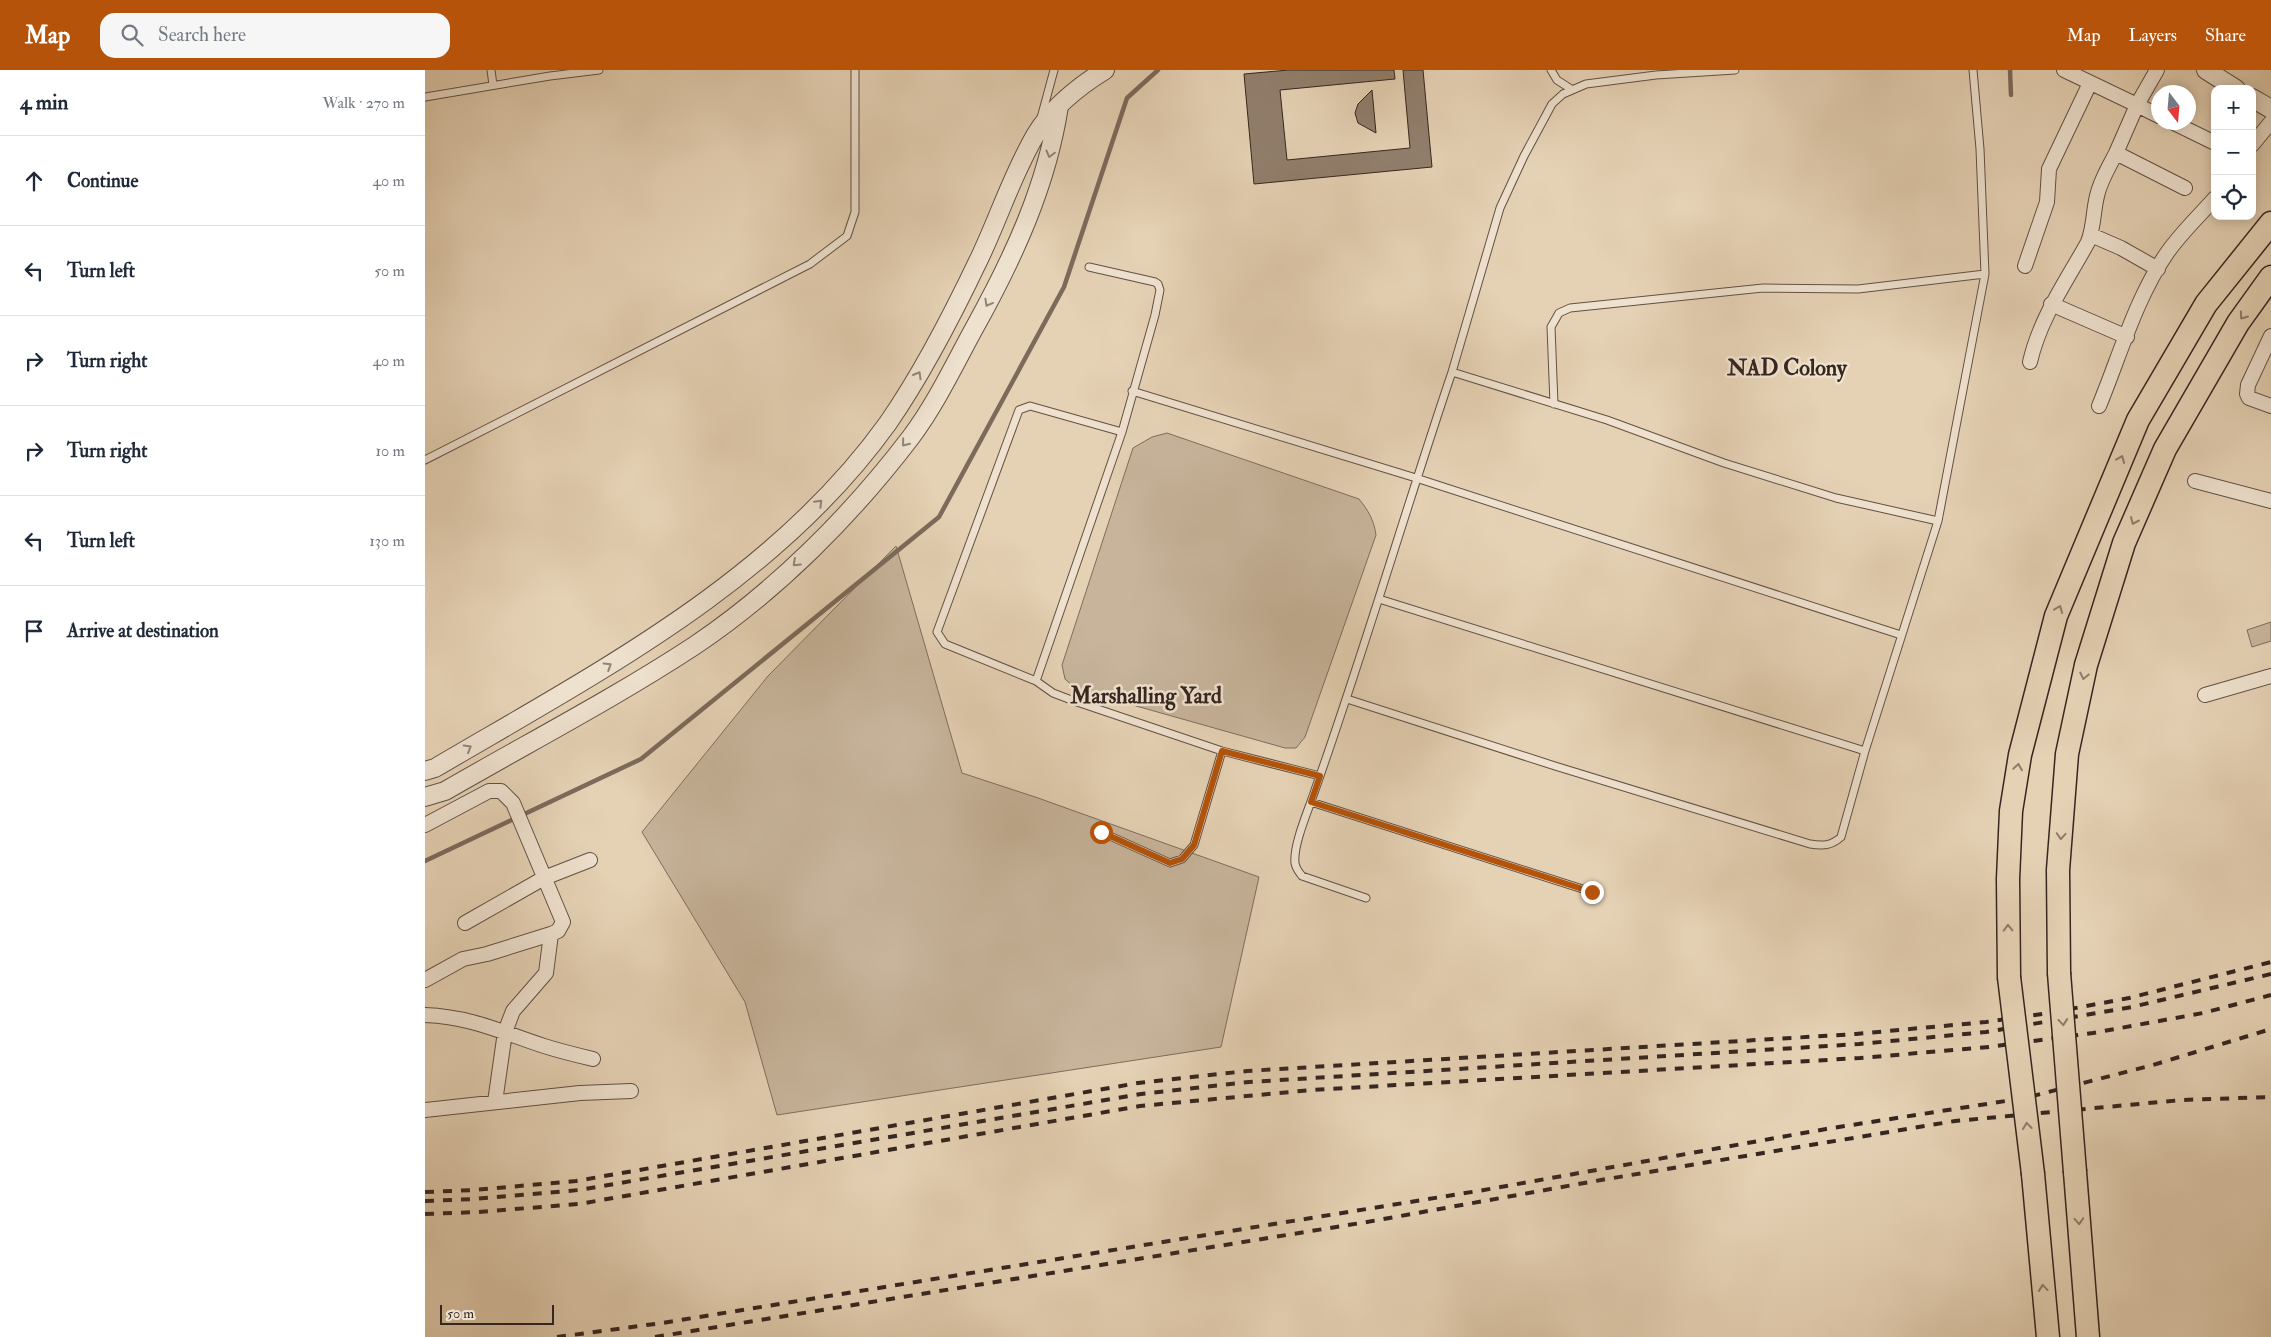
<!DOCTYPE html>
<html lang="en">
<head>
<meta charset="utf-8">
<style>
	:root { --surface:#fff; --page:#f6f6f7; --text:#1f2937; --muted:#747a83; --line:#e0e1e3; --accent:#b45309 }
	body { margin:0; font-family:"IM FELL Double Pica",serif; background:var(--page); color:var(--text) }
	.controls { position:absolute; right:15px; top:15px; display:grid; overflow:hidden; border-radius:10px; box-shadow:0 2px 12px #0003 }
	.controls button { width:45px; height:45px; display:grid; place-items:center; padding:0; border:0; border-bottom:1px solid var(--line); background:var(--surface); color:var(--text); font:25px sans-serif }
	.compass { position:absolute; left:1726px; top:15px; width:45px; height:45px; border-radius:50%; background:var(--surface); box-shadow:0 2px 12px #0003; rotate:164deg }
	.scale { position:absolute; left:15px; bottom:12px; width:114px; box-sizing:border-box; padding-left:5px; border:2px solid #362620; border-top:0; font-size:14px; line-height:18px; white-space:nowrap; color:#362620; -webkit-text-stroke:4px #eee1ce; paint-order:stroke }
	.stop { position:absolute; width:15px; height:15px; margin:-11px; border:4px solid #b45309; border-radius:50%; background:#fff }
	.stop.end { background:#b45309; border-color:#fff; box-shadow:0 1px 5px #0008 }
	.list { margin:0; padding:0; list-style:none }
	h2 { display:flex; justify-content:space-between; align-items:center; height:65px; margin:0; padding:0 20px; font-size:21px }
	h2 small { font-size:16px; font-weight:400; color:var(--muted) }
	.list li { display:grid; grid-template-columns:32px 1fr auto; gap:15px; align-items:center; box-sizing:border-box; height:90px; padding:0 20px; border-top:1px solid var(--line) }
	.list b { display:block; font-size:19px; white-space:nowrap }
	.list em { font-size:16px; font-style:normal; color:var(--muted) }
	.icon { flex:none; width:28px; height:28px; fill:none; stroke:currentColor; stroke-width:2; stroke-linecap:round; stroke-linejoin:round }
	.map { position:relative; flex:none; width:1846px; height:1267px; overflow:hidden }
	header { display:flex; align-items:center; gap:30px; box-sizing:border-box; height:70px; padding:0 25px; background:var(--accent); color:#fff }
	header strong { font-size:24px }
	nav { display:flex; gap:28px; margin-inline-start:auto; font-size:18px }
	.search { width:350px; height:45px; background:var(--page); display:flex; align-items:center; gap:12px; box-sizing:border-box; padding:0 18px; border-radius:15px; color:var(--muted); font-size:19px }
	main { display:flex }
	aside { flex:1; background:var(--surface) }
	.map>svg:first-child { display:block }
</style>
</head>
<body>
<header>
<strong>Map</strong>
<div class="search"><svg class="icon" aria-label="search" viewBox="0 0 24 24"><circle cx="10" cy="10" r="6"/><path d="M15 15l6 6"/></svg>Search here</div>
<nav><a>Map</a><a>Layers</a><a>Share</a></nav>
</header>
<main>
<aside>
<h2>4 min<small>Walk · 270 m</small></h2>
<ul class="list">
<li><svg class="icon" aria-label="ahead" viewBox="0 0 24 24"><path d="M12 20V5M6 11l6-6 6 6"/></svg><div><b>Continue</b></div><em>40 m</em></li>
<li><svg class="icon" aria-label="left" viewBox="0 0 24 24"><path d="M17 20v-9H6M10 6l-5 5 5 5"/></svg><div><b>Turn left</b></div><em>50 m</em></li>
<li><svg class="icon" aria-label="right" viewBox="0 0 24 24"><path d="M7 20v-9h11M14 6l5 5-5 5"/></svg><div><b>Turn right</b></div><em>40 m</em></li>
<li><svg class="icon" aria-label="right" viewBox="0 0 24 24"><path d="M7 20v-9h11M14 6l5 5-5 5"/></svg><div><b>Turn right</b></div><em>10 m</em></li>
<li><svg class="icon" aria-label="left" viewBox="0 0 24 24"><path d="M17 20v-9H6M10 6l-5 5 5 5"/></svg><div><b>Turn left</b></div><em>130 m</em></li>
<li><svg class="icon" aria-label="arrive" viewBox="0 0 24 24"><path d="M6 21V4h12l-3 4 3 4H6"/></svg><div><b>Arrive at destination</b></div></li>
</ul>
</aside>
<div class="map">
<svg width="1846" height="1267" viewBox="0 0 1846 1267">
	<rect width="100%" height="100%" fill="#e5d1b4"/>
	<filter id="stains"><feTurbulence type="fractalNoise" baseFrequency=".004" numOctaves="4"/><feColorMatrix values="0 0 0 0 .2 0 0 0 0 .09 0 0 0 0 .02 0 0 0 .5 -.17"/></filter>
	<radialGradient id="worn" r=".72"><stop offset=".6" stop-color="#630" stop-opacity="0"/><stop offset="1" stop-color="#630" stop-opacity=".3"/></radialGradient>
	<!-- green -->
	<path fill="#c7b49b" stroke="#7e6d5e" d="M 742,363 L 934,429 C 943,440 949,450 951,465 L 880,667 L 871,678 L 860,678 L 651,619 L 640,609 L 637,595 L 708,378 L 727,367 Z
		M 471,476 L 537,703 L 613,728 L 834,807 L 796,977 L 352,1045 L 320,932 L 217,762 L 343,606 Z
		M 1846,552 L 1846,571 L 1827,577 L 1822,560 Z"/>
	<g fill="none" stroke-linecap="round" stroke-linejoin="round">
		<!-- stream -->
		<path stroke="#7c6a5b" stroke-width="4.5" d="M 1585,0 L 1586,25
			M 0,791 L 216,689 L 514,447 L 639,217 L 702,28 L 733,0"/>
	</g>
	<!-- building -->
	<path fill="#917f6d" stroke="#362620" d="M 864,0 L 969,0 L 970,9 L 855,20 L 862,90 L 985,78 L 978,0 L 998,0 L 1007,97 L 829,114 L 819,4 Z
		M 947,20 L 951,63 L 933,53 L 930,43 L 933,34 Z"/>
	<g fill="none" stroke-linecap="round" stroke-linejoin="round">
		<!-- service casing -->
		<g stroke="#625145" stroke-width="9">
			<path id="service" d="M 66,0 L 68,15
				M 1126,0 L 1132,10 L 1146,19
				M 0,27 L 125,6 L 174,0
				M 616,48 L 629,0
				M 664,197 L 730,212 L 733,214 L 735,220 L 730,245 L 697,362 L 611,611 L 628,623 L 649,631 L 797,681 L 895,706
				M 1027,302 L 1075,138 L 1099,86 L 1127,34 L 1138,24 L 1161,14 L 1231,5 L 1310,0
				M 707,321 L 991,408 L 1476,565
				M 1129,334 L 1126,257 L 1134,243 L 1145,238 L 1338,218 L 1433,219 L 1560,204
				M 0,390 L 385,194 L 422,166 L 430,142 L 430,0
				M 954,529 L 1440,681
				M 611,611 L 520,574 L 512,562 L 594,340 L 605,336 L 697,362
				M 922,629 L 1130,696 L 1385,774 C 1398,776 1406,776 1416,767 L 1440,681 L 1513,451
				M 886,732 L 1167,822
				M 676,762 L 745,793 L 757,789 L 769,775 L 797,681
				M 941,828 L 877,806 C 874,802 871,799 870,793 C 868,774 884,739 890,720 C 939,582 980,441 1027,302 L 1182,350 L 1299,393 L 1411,428 L 1513,451 L 1560,204 L 1555,79 L 1548,0"/>
		</g>
		<!-- minor casing -->
		<g stroke="#625145" stroke-width="16">
			<path id="minor" d="M 1639,0 L 1712,35 L 1691,83 L 1760,118
				M 1732,0 L 1712,35 L 1734,46
				M 1747,52 L 1790,73
				M 1827,75 L 1846,52
				M 1666,165 L 1696,178 L 1733,199
				M 1600,196 L 1622,132 L 1624,99 L 1665,13
				M 1626,234 L 1702,267
				M 1846,266 L 1823,315 L 1822,324 L 1824,328 L 1846,336
				M 1605,292 C 1615,248 1641,212 1663,172 C 1669,157 1668,142 1672,126 C 1675,111 1684,97 1691,83
				M 1674,336 C 1695,285 1711,228 1742,183 C 1756,163 1774,146 1790,128
				M 1770,411 L 1846,431
				M 1780,625 L 1846,606
				M 0,755 L 64,721 L 76,721 L 88,733 L 138,852 L 133,861 L 126,864 L 62,884 L 38,889 L 0,910
				M 40,853 L 119,808 L 165,790
				M 0,945 C 47,947 76,962 119,976 C 135,981 151,985 168,989
				M 70,1032 L 80,962 L 88,941 L 121,903 L 126,864
				M 0,1040 L 155,1023 L 206,1021"/>
		</g>
		<!-- tertiary casing -->
		<g stroke="#625145" stroke-width="20">
			<path id="tertiary" d="M 1781,0 L 1811,19
				M 1827,28 L 1846,39
				M 0,701 L 10,698 C 173,602 350,511 463,353 C 499,301 528,244 555,187 C 574,147 588,103 611,64 C 627,38 654,16 680,0
				M 0,727 L 20,721 C 103,673 188,629 269,576 C 351,521 426,446 486,367 C 512,332 530,293 551,255 C 589,186 622,115 634,36"/>
		</g>
		<!-- primary casing -->
		<g stroke="#362620" stroke-width="25">
			<path id="primary" d="M 1634,903 L 1633,800 L 1642,684 L 1661,595 L 1699,473 L 1740,379 L 1813,253 L 1846,207
				M 1584,907 L 1583,809 L 1586,741 L 1595,685 L 1631,546 L 1713,350 L 1781,234 L 1846,153
				M 1650,1102 L 1663,1267
				M 1608,1104 L 1623,1267"/>
		</g>
		<!-- service -->
		<use href="#service" stroke="#eee1ce" stroke-width="7"/>
		<!-- minor -->
		<use href="#minor" stroke="#eee1ce" stroke-width="14"/>
		<!-- tertiary -->
		<use href="#tertiary" stroke="#eee1ce" stroke-width="18"/>
		<!-- primary -->
		<use href="#primary" stroke="#e5d1b4" stroke-width="22"/>
		<!-- rail -->
		<path stroke="#362620" stroke-width="4" stroke-dasharray="9 9" stroke-linecap="butt" d="M 0,1122 L 49,1120 L 151,1111 L 713,1013 L 822,1001 L 1431,964 L 1561,952 L 1624,943 L 1704,928 L 1846,892
			M 0,1131 L 49,1129 L 154,1120 L 716,1024 L 824,1012 L 1434,974 L 1561,962 L 1707,937 L 1846,904
			M 0,1144 L 53,1142 L 154,1134 L 715,1036 L 887,1020 L 1435,988 L 1564,977 L 1668,963 L 1778,943 L 1846,925
			M 132,1267 L 237,1253 L 1059,1120 L 1401,1059 L 1600,1028 L 1728,995 L 1846,959
			M 230,1267 L 942,1152 L 1176,1110 L 1530,1051 L 1757,1030 L 1846,1027"/>
		<!-- primary-bridge casing -->
		<g stroke="#362620" stroke-width="25" stroke-linecap="butt">
			<path id="primary-bridge" d="M 1634,903 L 1650,1102
				M 1584,907 L 1608,1104"/>
		</g>
		<!-- primary-bridge -->
		<use href="#primary-bridge" stroke="#e5d1b4" stroke-width="22"/>
	</g>
	<!-- one-way arrows -->
	<defs><path id="oneway-chevron" d="M-2-3.5L2.5 0L-2 3.5" fill="none" stroke-width="1.6" stroke-linecap="round" stroke-linejoin="round" transform="scale(1.25)"/></defs>
	<g stroke="#928477">
		<use href="#oneway-chevron" transform="translate(625 84) rotate(105)"/>
		<use href="#oneway-chevron" transform="translate(563 233) rotate(119)"/>
		<use href="#oneway-chevron" transform="translate(493 305) rotate(-60)"/>
		<use href="#oneway-chevron" transform="translate(480 373) rotate(129)"/>
		<use href="#oneway-chevron" transform="translate(394 433) rotate(-46)"/>
		<use href="#oneway-chevron" transform="translate(371 493) rotate(137)"/>
		<use href="#oneway-chevron" transform="translate(183 596) rotate(-32)"/>
		<use href="#oneway-chevron" transform="translate(43 678) rotate(-30)"/>
	</g>
	<g stroke="#8e7c6a">
		<use href="#oneway-chevron" transform="translate(1818 246) rotate(125)"/>
		<use href="#oneway-chevron" transform="translate(1696 389) rotate(-67)"/>
		<use href="#oneway-chevron" transform="translate(1709 451) rotate(114)"/>
		<use href="#oneway-chevron" transform="translate(1634 539) rotate(-68)"/>
		<use href="#oneway-chevron" transform="translate(1659 606) rotate(102)"/>
		<use href="#oneway-chevron" transform="translate(1593 697) rotate(-81)"/>
		<use href="#oneway-chevron" transform="translate(1636 766) rotate(94)"/>
		<use href="#oneway-chevron" transform="translate(1583 858) rotate(-91)"/>
		<use href="#oneway-chevron" transform="translate(1638 952) rotate(85)"/>
		<use href="#oneway-chevron" transform="translate(1602 1056) rotate(-97)"/>
		<use href="#oneway-chevron" transform="translate(1654 1151) rotate(86)"/>
		<use href="#oneway-chevron" transform="translate(1618 1218) rotate(-95)"/>
	</g>
	<g fill="none" stroke-linecap="round" stroke-linejoin="round">
		<!-- route -->
		<path stroke="#b45309" stroke-width="6" d="M 676,762 L 745,793 L 757,789 L 769,775 L 797,681 L 895,706 L 886,732 L 1167,822"/>
	</g>
	<g text-anchor="middle" dominant-baseline="central" stroke-width="5" stroke-linejoin="round" paint-order="stroke">
		<!-- neighbourhood labels -->
		<g font-size="22" font-weight="bold" fill="#362620" stroke="#eee1ce">
			<text x="1362" y="298">NAD Colony</text>
			<text x="721" y="626">Marshalling Yard</text>
		</g>
	</g>
	<rect width="100%" height="100%" filter="url(#stains)"/>
	<rect width="100%" height="100%" fill="url(#worn)"/>
</svg>
<div class="controls">
<button>+</button>
<button>−</button>
<button><svg class="icon" aria-label="locate" viewBox="0 0 24 24"><circle cx="12" cy="12" r="6"/><path d="M12 2v4M12 18v4M2 12h4M18 12h4"/></svg></button>
</div>
<svg class="compass" viewBox="-18 -18 36 36"><path d="M0-13l5 13h-10z" fill="#e53935"/><path d="M0 13l5-13h-10z" fill="#747a83"/></svg>
<div class="scale">50 m</div>
<div class="stop" style="left:676px;top:762px"></div>
<div class="stop end" style="left:1167px;top:822px"></div>
</div>
</main>
</body>
</html>
